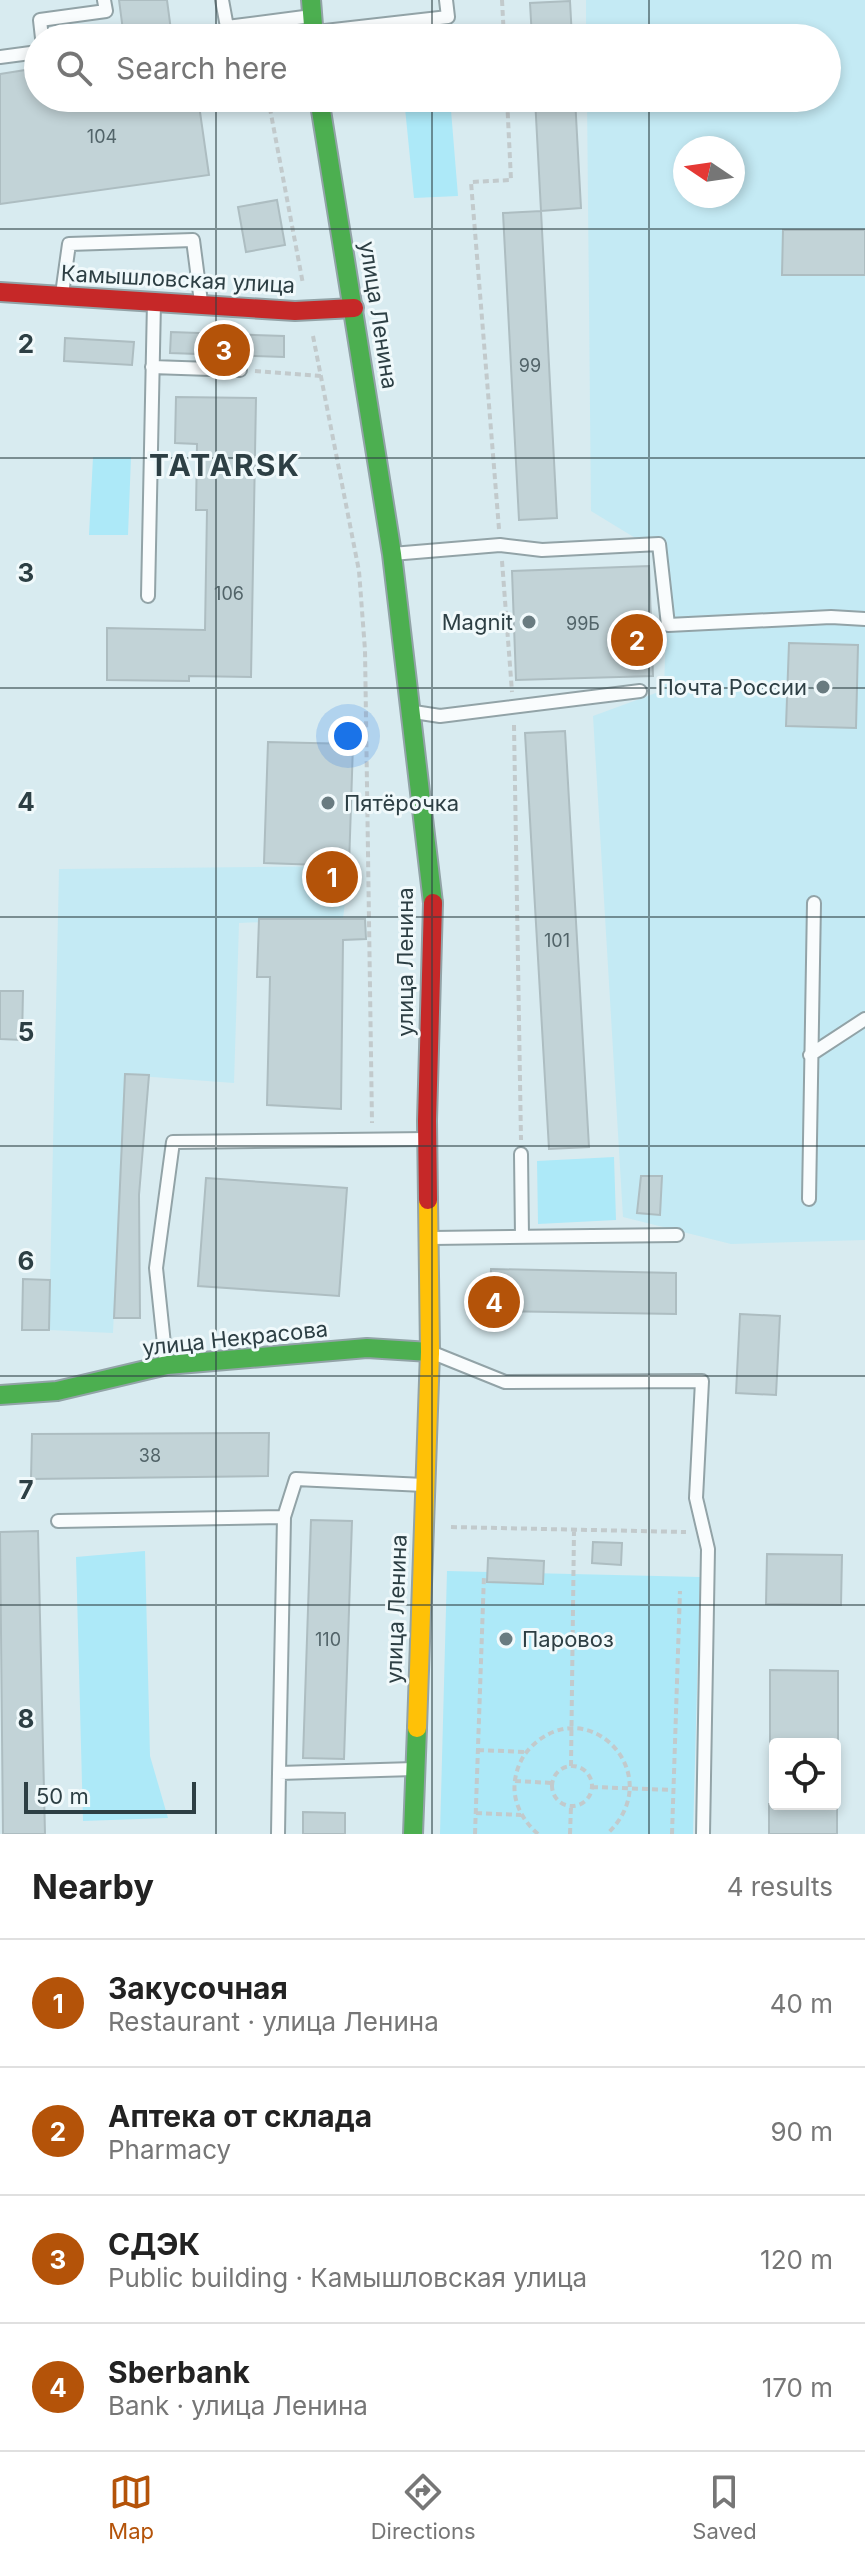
<!DOCTYPE html>
<html lang="en">
<head>
<meta charset="utf-8">
<style>
	:root { --surface:#fff; --page:#f6f6f6; --text:#222; --muted:#767676; --line:#e0e0e0; --accent:#b45309 }
	body { margin:0; font-family:Inter,sans-serif; background:var(--page); color:var(--text) }
	.controls { position:absolute; right:24px; bottom:24px; display:grid; overflow:hidden; border-radius:8px; box-shadow:0 4px 12px #0003 }
	.controls button { width:72px; height:72px; display:grid; place-items:center; padding:0; border:0; border-bottom:2px solid var(--line); background:var(--surface); color:var(--text); font:40px sans-serif }
	.compass { position:absolute; left:673px; top:136px; width:72px; height:72px; border-radius:50%; background:var(--surface); box-shadow:0 4px 12px #0003; rotate:283deg }
	.scale { position:absolute; left:24px; bottom:20px; width:172px; box-sizing:border-box; padding-left:8px; border:4px solid #2d3f44; border-top:0; font-size:22px; line-height:28px; white-space:nowrap; color:#2d3f44; -webkit-text-stroke:6px #f0f9fb; paint-order:stroke }
	.you { position:absolute; left:348px; top:736px; width:28px; height:28px; margin:-20px; border:6px solid #fff; border-radius:50%; background:#1a73e8; box-shadow:0 0 0 12px #1a73e833 }
	.badge { display:grid; place-items:center; width:52px; height:52px; border-radius:50%; background:var(--accent); color:#fff; font-size:26px; font-weight:700 }
	.pin { position:absolute; translate:-50% -50%; border:4px solid #fff; box-shadow:0 2px 8px #0006 }
	.list { margin:0; padding:0; list-style:none }
	h2 { display:flex; justify-content:space-between; align-items:center; height:104px; margin:0; padding:0 32px; font-size:34px }
	h2 small { font-size:26px; font-weight:400; color:var(--muted) }
	.list li { display:grid; grid-template-columns:52px 1fr auto; gap:24px; align-items:center; box-sizing:border-box; height:128px; padding:0 32px; border-top:2px solid var(--line) }
	.list b { display:block; font-size:30px; white-space:nowrap }
	.list p { margin:0; font-size:26px; white-space:nowrap; color:var(--muted) }
	.list em { font-size:26px; font-style:normal; color:var(--muted) }
	.icon { flex:none; width:44px; height:44px; fill:none; stroke:currentColor; stroke-width:2; stroke-linecap:round; stroke-linejoin:round }
	.map { position:relative; flex:none; width:865px; height:1834px; overflow:hidden }
	.search { position:absolute; background:var(--surface); box-shadow:0 4px 12px #0003; left:24px; right:24px; top:24px; height:88px; display:flex; align-items:center; gap:20px; box-sizing:border-box; padding:0 28px; border-radius:44px; color:var(--muted); font-size:30px }
	.sheet { height:616px; background:var(--surface) }
	nav { display:flex; justify-content:space-around; align-items:center; box-sizing:border-box; height:112px; border-top:2px solid var(--line); background:var(--surface); font-size:22px; color:var(--muted) }
	nav a { display:grid; justify-items:center; gap:4px }
	nav .on { color:var(--accent) }
	.map>svg:first-child { display:block }
</style>
</head>
<body>
<div class="map">
<svg width="865" height="1834" viewBox="0 0 865 1834">
	<rect width="100%" height="100%" fill="#d8ebf0"/>
	<!-- built -->
	<path fill="#c4eaf4" fill-rule="evenodd" d="M 586,0 L 865,0 L 865,1240 L 731,1244 L 623,1217 L 593,716 L 664,690 L 668,558 L 591,511 L 587,98 L 827,98 L 827,38 L 586,38 ZM 685,148 L 733,148 L 733,196 L 685,196 Z
		M 349,866 L 343,919 L 239,923 L 234,1083 L 125,1075 L 113,1333 L 49,1330 L 59,869 Z"/>
	<!-- green -->
	<path fill="#ade9f8" d="M 404,98 L 450,98 L 458,196 L 414,198 Z
		M 93,457 L 131,457 L 128,535 L 89,535 Z
		M 614,1157 L 616,1220 L 538,1224 L 537,1161 Z
		M 145,1551 L 150,1756 L 168,1818 L 83,1821 L 76,1557 Z
		M 447,1571 L 700,1577 L 693,1834 L 440,1834 Z"/>
	<!-- building -->
	<path fill="#c2d3d7" stroke="#adbdc1" stroke-width="2" d="M 119,0 L 167,0 L 172,38 L 124,38 Z
		M 570,1 L 572,38 L 532,38 L 530,3 Z
		M 38,68 L 38,98 L 198,98 L 209,175 L 0,204 L 0,74 Z
		M 535,98 L 575,98 L 581,208 L 541,211 Z
		M 277,200 L 285,245 L 246,252 L 238,207 Z
		M 541,211 L 557,518 L 519,520 L 503,213 Z
		M 783,230 L 865,230 L 865,275 L 782,275 Z
		M 171,332 L 284,336 L 284,357 L 170,353 Z
		M 65,338 L 134,342 L 132,365 L 64,361 Z
		M 176,397 L 256,398 L 251,677 L 189,676 L 189,681 L 107,680 L 107,628 L 205,630 L 207,510 L 196,510 L 197,444 L 175,443 Z
		M 649,566 L 653,676 L 516,680 L 512,571 Z
		M 789,643 L 858,645 L 856,728 L 786,726 Z
		M 565,731 L 589,1147 L 549,1149 L 525,733 Z
		M 268,742 L 353,744 L 349,866 L 264,863 Z
		M 259,919 L 365,919 L 366,939 L 343,940 L 341,1109 L 267,1105 L 270,977 L 257,977 Z
		M 0,991 L 23,991 L 22,1040 L 0,1039 Z
		M 125,1074 L 149,1075 L 139,1195 L 140,1318 L 114,1318 Z
		M 641,1176 L 662,1176 L 660,1215 L 637,1213 Z
		M 206,1178 L 347,1188 L 339,1296 L 198,1286 Z
		M 491,1269 L 676,1273 L 676,1314 L 490,1311 Z
		M 23,1279 L 50,1280 L 49,1330 L 22,1330 Z
		M 740,1314 L 780,1316 L 776,1395 L 736,1393 Z
		M 269,1433 L 268,1476 L 31,1479 L 32,1434 Z
		M 311,1520 L 352,1521 L 344,1759 L 303,1758 Z
		M 38,1531 L 45,1834 L 3,1834 L 0,1532 Z
		M 593,1542 L 622,1543 L 621,1565 L 592,1563 Z
		M 767,1554 L 842,1555 L 841,1605 L 766,1604 Z
		M 488,1558 L 544,1561 L 543,1584 L 487,1582 Z
		M 770,1670 L 838,1671 L 838,1744 L 770,1744 Z
		M 769,1804 L 837,1804 L 837,1834 L 769,1834 Z
		M 303,1812 L 345,1813 L 345,1834 L 303,1834 Z"/>
	<g fill="none" stroke-linecap="round" stroke-linejoin="round">
		<!-- lane casing -->
		<g stroke="#92a3a7" stroke-width="16">
			<path id="lane" d="M 222,0 L 227,27 L 312,16
				M 316,32 L 448,17 L 446,0
				M 42,38 L 40,20 L 106,11 L 104,0
				M 0,57 L 38,52
				M 62,294 L 69,244 L 193,240 L 201,302
				M 152,367 L 240,370
				M 392,554 L 500,545 L 542,550 L 659,544 L 668,625 L 831,617 L 865,619
				M 148,596 L 154,302
				M 414,712 L 440,716 L 640,691
				M 810,1055 L 865,1019
				M 521,1154 L 522,1237
				M 809,1199 L 814,903
				M 432,1238 L 677,1235
				M 433,1353 L 505,1382 L 702,1381 L 696,1498 L 708,1549 L 703,1834
				M 166,1363 L 156,1268 L 173,1142 L 427,1139
				M 284,1517 L 296,1479 L 424,1485
				M 58,1521 L 284,1517 L 279,1773 L 414,1769
				M 278,1834 L 279,1773"/>
		</g>
		<!-- fast casing -->
		<g stroke="#92a3a7" stroke-width="22">
			<path id="fast" d="M 311,0 L 314,38
				M 319,98 L 392,554 L 433,903
				M 0,1395 L 57,1391 L 167,1365 L 367,1348 L 430,1352
				M 413,1834 L 417,1728"/>
		</g>
		<!-- slow casing -->
		<g stroke="#92a3a7" stroke-width="22">
			<path id="slow" d="M 417,1728 L 430,1352 L 428,1200"/>
		</g>
		<!-- jam casing -->
		<g stroke="#92a3a7" stroke-width="22">
			<path id="jam" d="M 0,292 L 295,311 L 354,308
				M 428,1200 L 427,1121 L 433,903"/>
		</g>
		<!-- path -->
		<path stroke="#c2cacc" stroke-width="4" stroke-dasharray="6 4" stroke-linecap="butt" d="M 502,0 L 504,38
			M 268,98 L 303,284
			M 313,336 L 359,571 L 365,650 L 372,1123
			M 255,371 L 321,376
			M 499,529 L 471,182 L 511,180 L 507,98
			M 502,561 L 512,692
			M 514,725 L 521,1140
			M 451,1527 L 686,1532
			M 478,1750 L 526,1752
			M 571,1766 L 574,1530
			M552 1786a20 20 0 1 1 40 0a20 20 0 1 1-40 0Z
			M 515,1781 L 552,1783
			M 592,1787 L 674,1790
			M 476,1813 L 521,1815
			M 475,1834 L 484,1575
			M 538,1834 C 522,1820 512,1801 515,1780 C 517,1767 522,1756 531,1747 C 588,1690 670,1775 607,1834
			M 570,1834 L 571,1806
			M 672,1834 L 680,1591"/>
		<!-- lane -->
		<use href="#lane" stroke="#f9fcfd" stroke-width="12"/>
		<!-- fast -->
		<use href="#fast" stroke="#4caf50" stroke-width="18"/>
		<!-- slow -->
		<use href="#slow" stroke="#ffc107" stroke-width="18"/>
		<!-- jam -->
		<use href="#jam" stroke="#c62828" stroke-width="18"/>
	</g>
	<!-- grid -->
	<path fill="none" stroke="#2d3f44" stroke-width="2" stroke-opacity="0.55" d="M 216,0 L 216,38M 432,0 L 432,38M 649,0 L 649,38M 216,98 L 216,1834M 432,98 L 432,1834M 649,98 L 649,1834M 0,229 L 865,229M 0,458 L 865,458M 0,688 L 865,688M 0,917 L 865,917M 0,1146 L 865,1146M 0,1376 L 865,1376M 0,1605 L 865,1605"/>
	<!-- markers -->
	<g fill="#697b80" stroke="#f0f9fb" stroke-width="3">
		<circle cx="529" cy="622" r="8"/>
		<circle cx="823" cy="687" r="8"/>
		<circle cx="328" cy="803" r="8"/>
		<circle cx="506" cy="1639" r="8"/>
	</g>
	<g text-anchor="middle" dominant-baseline="central" stroke-width="6" stroke-linejoin="round" paint-order="stroke">
		<!-- number labels -->
		<g font-size="18" fill="#526469">
			<text x="102" y="136">104</text>
			<text x="530" y="365">99</text>
			<text x="229" y="593">106</text>
			<text x="583" y="623">99Б</text>
			<text x="557" y="940">101</text>
			<text x="150" y="1455">38</text>
			<text x="328" y="1639">110</text>
		</g>
		<!-- street labels -->
		<g font-size="22" fill="#2d3f44" stroke="#f0f9fb">
			<text transform="translate(178 279) rotate(3)">Камышловская улица</text>
			<text transform="translate(379 315) rotate(81)">улица Ленина</text>
			<text transform="translate(405 962) rotate(-90)">улица Ленина</text>
			<text transform="translate(235 1338) rotate(-6)">улица Некрасова</text>
			<text transform="translate(396 1609) rotate(-88)">улица Ленина</text>
		</g>
		<!-- poi labels -->
		<g font-size="22" fill="#2d3f44" stroke="#f0f9fb" text-anchor="end">
			<text x="513" y="622">Magnit</text>
			<text x="807" y="687">Почта России</text>
			<text x="344" y="803" text-anchor="start">Пятёрочка</text>
			<text x="522" y="1639" text-anchor="start">Паровоз</text>
		</g>
		<!-- district labels -->
		<g font-size="30" font-weight="bold" letter-spacing="2" fill="#2d3f44" stroke="#f0f9fb">
			<text x="225" y="465">TATARSK</text>
		</g>
	</g>
	<g font-size="26" text-anchor="middle" font-weight="bold" fill="#2d3f44" stroke="#f0f9fb" stroke-width="6" stroke-linejoin="round" paint-order="stroke">
		<text x="26" y="353">2</text>
		<text x="26" y="582">3</text>
		<text x="26" y="811">4</text>
		<text x="26" y="1041">5</text>
		<text x="26" y="1270">6</text>
		<text x="26" y="1499">7</text>
		<text x="26" y="1728">8</text>
	</g>
</svg>
<div class="controls">
<button><svg class="icon" aria-label="locate" viewBox="0 0 24 24"><circle cx="12" cy="12" r="6"/><path d="M12 2v4M12 18v4M2 12h4M18 12h4"/></svg></button>
</div>
<svg class="compass" viewBox="-18 -18 36 36"><path d="M0-13l5 13h-10z" fill="#e53935"/><path d="M0 13l5-13h-10z" fill="#767676"/></svg>
<div class="scale">50 m</div>
<div class="you"></div>
<div class="pin badge" style="left:332px;top:877px">1</div>
<div class="pin badge" style="left:637px;top:640px">2</div>
<div class="pin badge" style="left:224px;top:350px">3</div>
<div class="pin badge" style="left:494px;top:1302px">4</div>
<div class="search"><svg class="icon" aria-label="search" viewBox="0 0 24 24"><circle cx="10" cy="10" r="6"/><path d="M15 15l6 6"/></svg>Search here</div>
</div>
<section class="sheet">
<h2>Nearby<small>4 results</small></h2>
<ul class="list">
<li><span class="badge">1</span><div><b>Закусочная</b><p>Restaurant · улица Ленина</p></div><em>40 m</em></li>
<li><span class="badge">2</span><div><b>Аптека от склада</b><p>Pharmacy</p></div><em>90 m</em></li>
<li><span class="badge">3</span><div><b>СДЭК</b><p>Public building · Камышловская улица</p></div><em>120 m</em></li>
<li><span class="badge">4</span><div><b>Sberbank</b><p>Bank · улица Ленина</p></div><em>170 m</em></li>
</ul>
</section>
<nav>
<a class="on"><svg class="icon" aria-label="map" viewBox="0 0 24 24"><path d="M3 6l6-2 6 2 6-2v14l-6 2-6-2-6 2zM9 4v14M15 6v14"/></svg>Map</a>
<a><svg class="icon" aria-label="directions" viewBox="0 0 24 24"><path d="M12 3l9 9-9 9-9-9zM9 14v-3h6M13 9l2 2-2 2"/></svg>Directions</a>
<a><svg class="icon" aria-label="saved" viewBox="0 0 24 24"><path d="M7 4h10v16l-5-4-5 4z"/></svg>Saved</a>
</nav>
</body>
</html>
